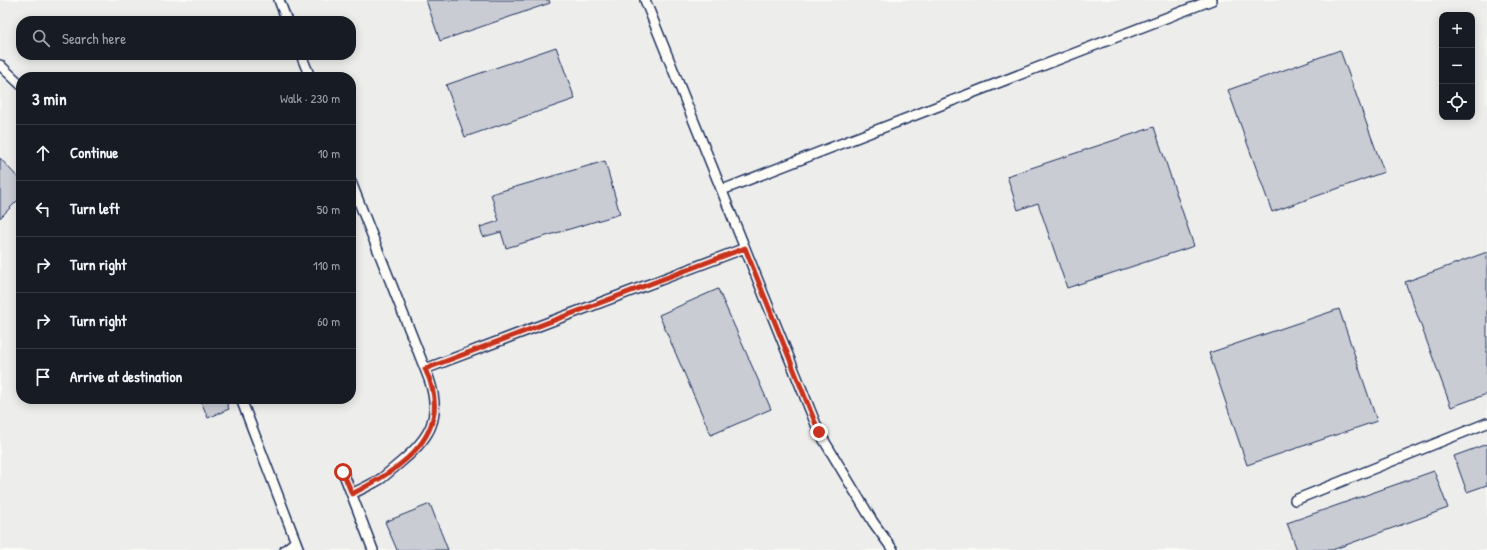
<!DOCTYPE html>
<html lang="en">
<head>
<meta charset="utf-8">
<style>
	:root { --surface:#171b24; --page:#20242c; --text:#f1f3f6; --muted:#9ea1a6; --line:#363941 }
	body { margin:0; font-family:"Patrick Hand",sans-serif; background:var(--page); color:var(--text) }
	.controls { position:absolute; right:12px; top:12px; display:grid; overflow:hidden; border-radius:8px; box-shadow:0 2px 10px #0003 }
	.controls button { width:36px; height:36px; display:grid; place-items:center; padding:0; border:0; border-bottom:1px solid var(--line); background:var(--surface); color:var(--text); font:20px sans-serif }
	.stop { position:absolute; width:12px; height:12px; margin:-9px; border:3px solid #c8321e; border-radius:50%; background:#fff }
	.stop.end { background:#c8321e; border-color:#fff; box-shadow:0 1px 4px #0008 }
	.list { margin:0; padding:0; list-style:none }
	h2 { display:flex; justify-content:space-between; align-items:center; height:52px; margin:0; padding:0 16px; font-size:17px }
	h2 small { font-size:13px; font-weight:400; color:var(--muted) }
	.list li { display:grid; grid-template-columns:26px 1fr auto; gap:12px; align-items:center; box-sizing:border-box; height:56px; padding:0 16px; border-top:1px solid var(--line) }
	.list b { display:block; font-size:15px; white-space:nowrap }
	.list em { font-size:13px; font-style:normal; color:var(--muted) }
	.icon { flex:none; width:22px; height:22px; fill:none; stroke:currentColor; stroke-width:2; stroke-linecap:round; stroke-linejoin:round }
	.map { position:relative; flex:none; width:1487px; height:550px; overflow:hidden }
	.search { position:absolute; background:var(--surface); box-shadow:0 2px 10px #0003; left:16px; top:16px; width:340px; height:44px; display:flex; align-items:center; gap:10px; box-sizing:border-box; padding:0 14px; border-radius:16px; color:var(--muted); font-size:15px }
	.panel { position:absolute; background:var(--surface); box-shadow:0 2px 10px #0003; left:16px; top:72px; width:340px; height:332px; border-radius:16px }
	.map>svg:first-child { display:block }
</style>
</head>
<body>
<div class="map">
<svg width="1487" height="550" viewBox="0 0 1487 550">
	<rect width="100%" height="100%" fill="#fdfcf7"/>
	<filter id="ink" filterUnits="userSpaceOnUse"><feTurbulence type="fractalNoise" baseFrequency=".025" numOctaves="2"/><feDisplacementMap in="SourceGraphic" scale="8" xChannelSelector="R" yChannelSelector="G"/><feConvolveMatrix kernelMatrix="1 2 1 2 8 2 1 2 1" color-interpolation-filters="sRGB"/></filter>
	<g filter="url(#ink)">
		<!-- built -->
		<path fill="#edeeec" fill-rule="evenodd" d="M 0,0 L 1487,0 L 1487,550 L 0,550 ZM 1442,15 L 1472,15 L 1472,117 L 1442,117 ZM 21,21 L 351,21 L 351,55 L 21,55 ZM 21,77 L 351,77 L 351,399 L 21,399 Z"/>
		<!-- building -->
		<path fill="#c9ccd3" stroke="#1b2f5e" d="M 426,0 L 549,0 L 550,3 L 440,41 Z
			M 556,47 L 575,99 L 465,137 L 446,85 Z
			M 1340,50 L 1384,172 L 1272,212 L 1228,90 Z
			M 1154,127 L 1194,246 L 1067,288 L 1038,203 L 1018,210 L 1007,176 Z
			M 0,158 L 21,181 L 21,197 L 0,218 Z
			M 605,161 L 620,214 L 506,248 L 501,232 L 483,237 L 480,227 L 499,221 L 491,194 Z
			M 1487,252 L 1487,394 L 1451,407 L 1405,282 Z
			M 718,289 L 771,409 L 711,435 L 659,315 Z
			M 1339,309 L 1377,421 L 1247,465 L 1209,353 Z
			M 200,399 L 225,399 L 229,409 L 208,418 Z
			M 1487,444 L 1487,485 L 1467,492 L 1454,456 Z
			M 1434,471 L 1448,508 L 1332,550 L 1297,550 L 1287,523 Z
			M 430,504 L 448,550 L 397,550 L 385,522 Z"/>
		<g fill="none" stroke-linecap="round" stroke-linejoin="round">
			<!-- service casing -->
			<g stroke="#1b2f5e" stroke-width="12">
				<path id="service" d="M 279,0 L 287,21
					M 645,0 L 819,432 L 873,522 L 893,550
					M 301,55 L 310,77
					M 0,65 L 21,85
					M 351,182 L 429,379 C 442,417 431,437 401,462 C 395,467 388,473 382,478 C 373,484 361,489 352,494
					M 722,190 L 1212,0
					M 425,369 L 745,248
					M 241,399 L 299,550
					M 343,472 L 373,550
					M 1295,500 L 1487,423
					M 285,550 L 295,542"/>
			</g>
			<!-- service -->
			<use href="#service" stroke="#fdfcf7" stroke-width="9"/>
		</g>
	</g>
	<g fill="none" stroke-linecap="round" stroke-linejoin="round" filter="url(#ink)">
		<!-- route -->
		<path stroke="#c8321e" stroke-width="5" d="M 343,472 L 352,494 C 402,468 457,433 425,369 L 745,248 L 819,432"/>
	</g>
</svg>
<div class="controls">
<button>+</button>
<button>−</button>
<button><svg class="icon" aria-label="locate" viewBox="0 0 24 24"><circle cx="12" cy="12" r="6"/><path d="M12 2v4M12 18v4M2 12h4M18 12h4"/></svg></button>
</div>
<div class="stop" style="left:343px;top:472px"></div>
<div class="stop end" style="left:819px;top:432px"></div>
<div class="search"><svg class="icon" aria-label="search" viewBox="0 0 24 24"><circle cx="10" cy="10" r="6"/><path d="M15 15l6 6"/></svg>Search here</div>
<section class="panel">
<h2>3 min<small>Walk · 230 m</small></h2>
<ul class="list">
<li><svg class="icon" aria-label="ahead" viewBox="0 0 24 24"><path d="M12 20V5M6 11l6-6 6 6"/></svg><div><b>Continue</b></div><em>10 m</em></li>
<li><svg class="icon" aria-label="left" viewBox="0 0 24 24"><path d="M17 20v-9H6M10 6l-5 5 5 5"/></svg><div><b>Turn left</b></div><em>50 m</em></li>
<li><svg class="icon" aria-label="right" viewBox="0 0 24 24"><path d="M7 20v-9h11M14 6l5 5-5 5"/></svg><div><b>Turn right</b></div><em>110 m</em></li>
<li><svg class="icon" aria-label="right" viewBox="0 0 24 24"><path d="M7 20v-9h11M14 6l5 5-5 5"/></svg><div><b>Turn right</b></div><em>60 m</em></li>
<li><svg class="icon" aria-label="arrive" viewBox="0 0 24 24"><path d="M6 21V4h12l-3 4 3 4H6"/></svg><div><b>Arrive at destination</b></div></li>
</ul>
</section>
</div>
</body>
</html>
